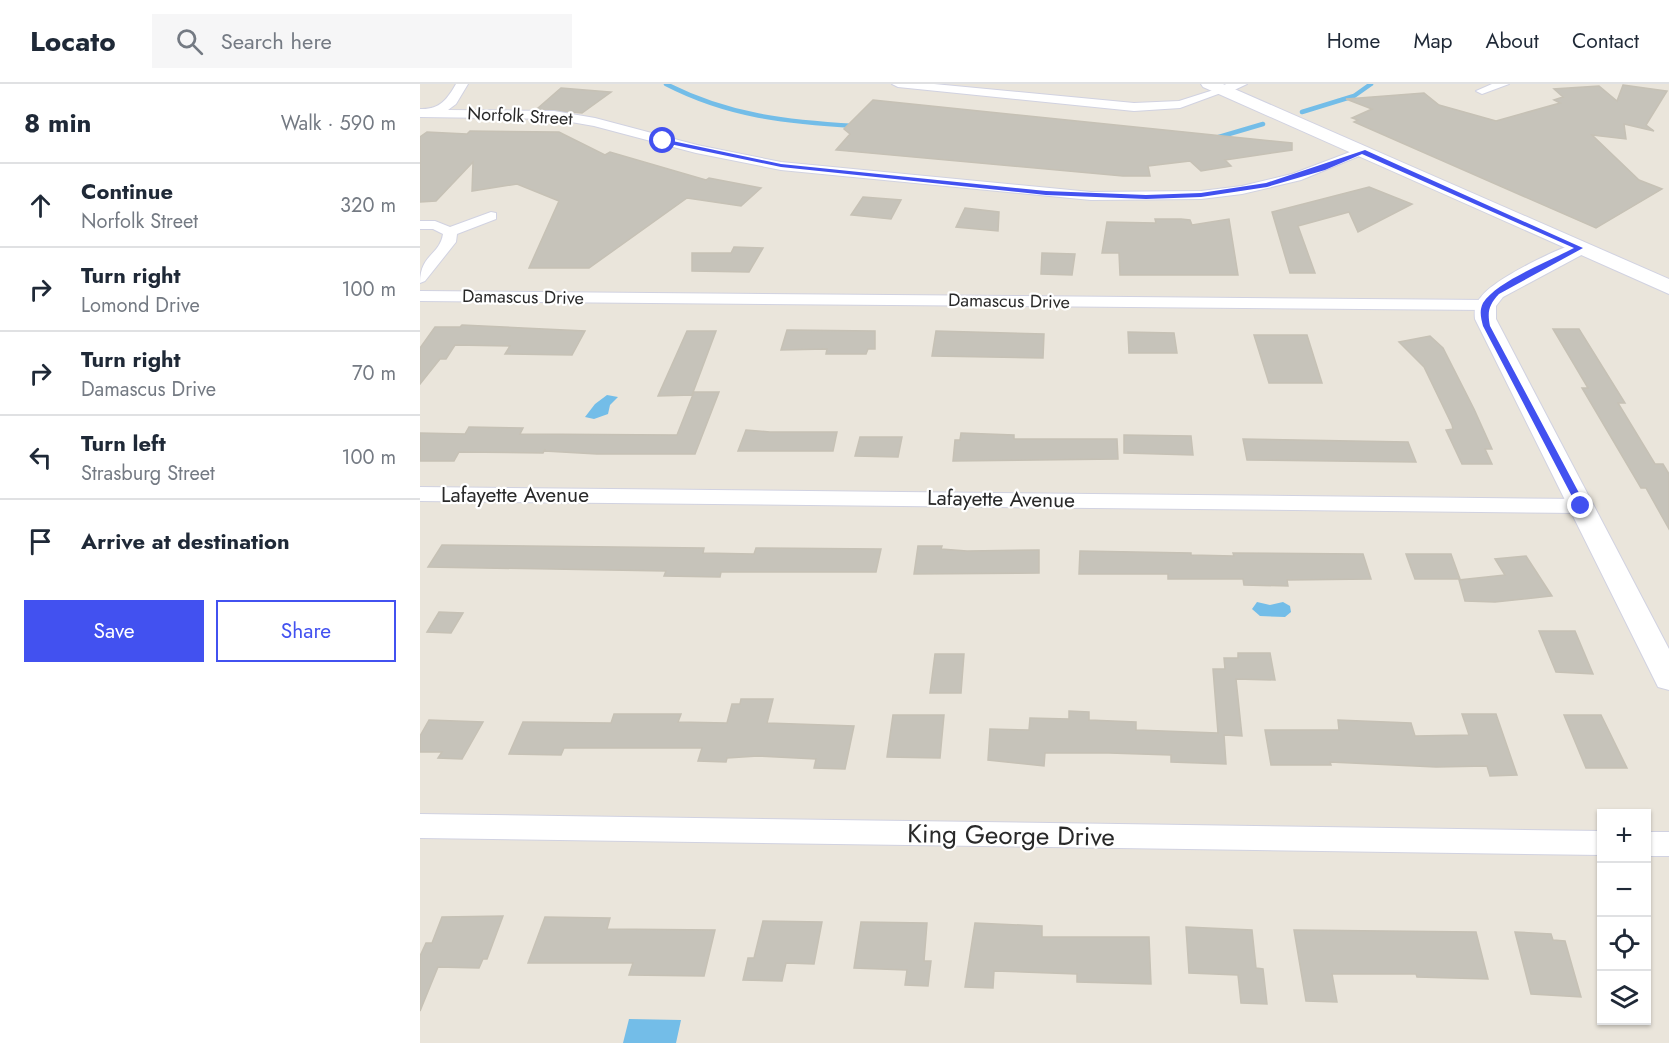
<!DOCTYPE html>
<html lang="en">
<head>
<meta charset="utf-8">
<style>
	:root { --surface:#fff; --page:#f6f6f7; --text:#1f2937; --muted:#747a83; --line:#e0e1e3; --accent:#4251f0 }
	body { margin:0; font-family:Jost,sans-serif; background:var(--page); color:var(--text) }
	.controls { position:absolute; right:18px; bottom:18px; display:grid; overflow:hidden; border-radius:0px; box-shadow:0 2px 4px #0004 }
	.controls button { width:54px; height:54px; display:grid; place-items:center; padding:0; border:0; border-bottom:2px solid var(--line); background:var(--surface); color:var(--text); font:30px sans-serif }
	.stop { position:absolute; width:18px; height:18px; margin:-14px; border:4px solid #4251f0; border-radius:50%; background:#fff }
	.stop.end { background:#4251f0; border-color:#fff; box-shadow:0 2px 6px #0008 }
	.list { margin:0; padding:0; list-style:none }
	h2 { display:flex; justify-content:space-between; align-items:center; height:78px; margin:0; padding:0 24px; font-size:26px }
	h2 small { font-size:20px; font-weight:400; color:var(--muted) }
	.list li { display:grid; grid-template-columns:39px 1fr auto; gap:18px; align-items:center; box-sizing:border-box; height:84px; padding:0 24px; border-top:2px solid var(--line) }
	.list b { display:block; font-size:22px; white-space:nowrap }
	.list p { margin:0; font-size:20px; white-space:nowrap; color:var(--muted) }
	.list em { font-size:20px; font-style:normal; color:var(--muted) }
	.actions { display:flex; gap:12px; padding:18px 24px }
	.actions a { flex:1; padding:14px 0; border:2px solid var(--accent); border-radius:0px; text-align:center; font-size:21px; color:var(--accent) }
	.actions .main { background:var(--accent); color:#fff }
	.icon { flex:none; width:33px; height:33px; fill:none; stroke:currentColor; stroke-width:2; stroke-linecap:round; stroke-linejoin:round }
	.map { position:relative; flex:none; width:1249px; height:959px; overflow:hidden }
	header { display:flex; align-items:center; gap:36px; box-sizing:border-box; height:84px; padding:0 30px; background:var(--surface); border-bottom:2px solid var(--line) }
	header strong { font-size:28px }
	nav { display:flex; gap:33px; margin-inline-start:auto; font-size:21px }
	.search { width:420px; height:54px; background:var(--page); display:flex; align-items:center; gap:15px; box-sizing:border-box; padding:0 21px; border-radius:0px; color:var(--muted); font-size:22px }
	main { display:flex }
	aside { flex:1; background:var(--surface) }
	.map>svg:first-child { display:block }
</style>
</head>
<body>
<header>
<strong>Locato</strong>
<div class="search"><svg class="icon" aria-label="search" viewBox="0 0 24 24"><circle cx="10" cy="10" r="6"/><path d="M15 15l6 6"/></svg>Search here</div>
<nav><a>Home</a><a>Map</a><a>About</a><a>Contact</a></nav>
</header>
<main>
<aside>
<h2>8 min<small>Walk · 590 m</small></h2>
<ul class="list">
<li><svg class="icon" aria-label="ahead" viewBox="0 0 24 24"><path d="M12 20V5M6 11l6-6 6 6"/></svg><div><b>Continue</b><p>Norfolk Street</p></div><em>320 m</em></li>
<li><svg class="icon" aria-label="right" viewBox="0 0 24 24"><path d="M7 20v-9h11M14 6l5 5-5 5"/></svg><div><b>Turn right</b><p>Lomond Drive</p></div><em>100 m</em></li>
<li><svg class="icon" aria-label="right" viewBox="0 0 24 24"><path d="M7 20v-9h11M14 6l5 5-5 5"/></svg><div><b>Turn right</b><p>Damascus Drive</p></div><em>70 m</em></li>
<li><svg class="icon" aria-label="left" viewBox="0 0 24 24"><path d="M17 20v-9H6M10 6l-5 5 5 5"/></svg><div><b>Turn left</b><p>Strasburg Street</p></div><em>100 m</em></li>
<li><svg class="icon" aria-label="arrive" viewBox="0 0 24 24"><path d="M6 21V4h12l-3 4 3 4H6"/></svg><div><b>Arrive at destination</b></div></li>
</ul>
<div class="actions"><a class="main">Save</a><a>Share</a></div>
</aside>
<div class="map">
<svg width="1249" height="959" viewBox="0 0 1249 959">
	<rect width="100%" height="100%" fill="#eae5db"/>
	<!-- water -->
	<path fill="#73bde8" d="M 187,311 L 198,313 L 190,321 L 188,330 L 174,335 L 165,333 L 175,320 Z
		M 837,518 L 850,521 L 863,518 L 870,522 L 871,528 L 865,533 L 840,532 L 832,525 Z
		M 209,935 L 261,936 L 256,959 L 203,959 Z"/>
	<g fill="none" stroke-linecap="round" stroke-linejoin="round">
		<!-- stream -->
		<path stroke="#73bde8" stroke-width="4.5" d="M 246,0 C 308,32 367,38 435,42
			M 882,28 L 934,12 L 951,0
			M 792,55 L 843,40"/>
	</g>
	<!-- building -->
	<path fill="#c6c3ba" stroke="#c6c1b5" stroke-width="1.5" d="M 1203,1 L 1247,7 L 1226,41 L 1234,47 L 1204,40 L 1206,55 L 1172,51 L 1219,96 L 1242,105 L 1176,144 L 934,38 L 938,36 L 932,34 L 952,25 L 926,15 L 1004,9 L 1019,21 L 1076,37 L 1140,19 L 1134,16 L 1143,13 L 1134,5 L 1179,2 L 1197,17 Z
		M 141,4 L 191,8 L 162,29 L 117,25 Z
		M 453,16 L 872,59 L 872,66 L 805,76 L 811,82 L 781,87 L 770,77 L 728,82 L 730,92 L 703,92 L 416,66 L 430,50 L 424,45 Z
		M 50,47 L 139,48 L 185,71 L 190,68 L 286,96 L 289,94 L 341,104 L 321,122 L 267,114 L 169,184 L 109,184 L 139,117 L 97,100 L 52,107 L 53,78 L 16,117 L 0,118 L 0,53 L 7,48 L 47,50 Z
		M 949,103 L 992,120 L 938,148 L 929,128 L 878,142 L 895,189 L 870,189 L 852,128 Z
		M 443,113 L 481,116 L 471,135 L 431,131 Z
		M 545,124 L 579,128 L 578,147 L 536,143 Z
		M 735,135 L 761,135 L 770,136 L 772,141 L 809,135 L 818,191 L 700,191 L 699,169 L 682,169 L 687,138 L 736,139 Z
		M 314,163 L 343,164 L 329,188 L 272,187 L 272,169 L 311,169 Z
		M 622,169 L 655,170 L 652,191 L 621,190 Z
		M 42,241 L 103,244 L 165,247 L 152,271 L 85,270 L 90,262 L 35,261 L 26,275 L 20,275 L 0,300 L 0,264 L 15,243 L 40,243 Z
		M 1133,245 L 1159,245 L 1205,319 L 1198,319 L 1235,380 L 1243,380 L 1249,390 L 1249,445 L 1226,404 L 1221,404 L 1162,304 L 1168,304 Z
		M 367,246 L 455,247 L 455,265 L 448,265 L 446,270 L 406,270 L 407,265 L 361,266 Z
		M 267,247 L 296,247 L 272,311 L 238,312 Z
		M 516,247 L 624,250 L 623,274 L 512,272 Z
		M 708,248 L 754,249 L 757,269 L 709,269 Z
		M 834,251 L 887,251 L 902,299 L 849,299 Z
		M 1010,252 L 1023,264 L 1054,325 L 1072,365 L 1065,365 L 1072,380 L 1042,380 L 1026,346 L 1033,345 L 1032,341 L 1004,283 L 979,258 Z
		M 274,308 L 299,308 L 275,370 L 177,370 L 125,367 L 125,365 L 123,369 L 39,368 L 34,377 L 0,377 L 0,349 L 45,350 L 49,343 L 103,344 L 100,350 L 257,351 Z
		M 326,346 L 350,348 L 417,348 L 413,367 L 318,367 Z
		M 541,349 L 594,351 L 594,355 L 697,355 L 698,375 L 533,377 L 535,356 L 540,356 Z
		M 704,351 L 771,352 L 773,371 L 704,369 Z
		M 440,353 L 482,353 L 478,373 L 435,372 Z
		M 823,355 L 988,358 L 996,378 L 827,376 Z
		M 22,461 L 284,464 L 283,469 L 334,470 L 336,464 L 461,465 L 456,488 L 301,488 L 300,493 L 244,492 L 246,487 L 8,483 Z
		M 498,462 L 522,462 L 521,465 L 547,467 L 619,466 L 619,489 L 494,490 Z
		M 660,467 L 771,469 L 771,471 L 814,472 L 813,469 L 943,470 L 951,495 L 867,496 L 868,502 L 824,501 L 823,495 L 748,495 L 748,490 L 659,490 Z
		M 986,470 L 1031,470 L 1040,495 L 995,495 Z
		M 1106,472 L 1132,512 L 1075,518 L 1045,517 L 1039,496 L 1085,491 L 1075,475 Z
		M 19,528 L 43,529 L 31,549 L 7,548 Z
		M 1119,547 L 1155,547 L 1173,590 L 1136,588 Z
		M 818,569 L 850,569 L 855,596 L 816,595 L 822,652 L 804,651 L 806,680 L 751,678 L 751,671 L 689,669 L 625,669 L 624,682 L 568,676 L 570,645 L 609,646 L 610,634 L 649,635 L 649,627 L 669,628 L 669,636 L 716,638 L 716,646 L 798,649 L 793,585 L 805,585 L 804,574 L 818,574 Z
		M 515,570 L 544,570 L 541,609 L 510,609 Z
		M 321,615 L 353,615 L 347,639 L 434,642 L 425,685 L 394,684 L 396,675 L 338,672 L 307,674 L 306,678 L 278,677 L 282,664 L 144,664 L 141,671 L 89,670 L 103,638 L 191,639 L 194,630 L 261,630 L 258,638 L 307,639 L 312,620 L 320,620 Z
		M 1042,630 L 1076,630 L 1097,691 L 1070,692 L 1067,682 L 1016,683 L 910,678 L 911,681 L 851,681 L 845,646 L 919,646 L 918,636 L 991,639 L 995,652 L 1049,651 Z
		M 473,631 L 524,631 L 520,674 L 467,673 Z
		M 1144,631 L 1181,631 L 1207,684 L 1166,684 Z
		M 9,636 L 63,638 L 42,675 L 18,674 L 22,668 L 0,668 L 0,652 Z
		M 83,832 L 67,875 L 63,875 L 59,884 L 18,883 L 0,927 L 0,872 L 6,859 L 12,859 L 22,833 Z
		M 125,833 L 190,834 L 187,845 L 295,846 L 284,892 L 209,891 L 213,879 L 108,879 Z
		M 343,837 L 402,838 L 394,880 L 366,879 L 362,897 L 323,896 L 328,874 L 334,874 Z
		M 441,838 L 507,839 L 504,877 L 511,877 L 508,902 L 485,901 L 487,886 L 434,884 Z
		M 555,839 L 622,842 L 622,853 L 729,853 L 731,900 L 657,898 L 657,890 L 574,887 L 573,904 L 545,903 Z
		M 766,843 L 832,846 L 836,884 L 843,885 L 847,920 L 821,919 L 818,891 L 769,889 Z
		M 874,846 L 1056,848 L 1068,895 L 997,893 L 996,890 L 912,890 L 917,918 L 886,917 Z
		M 1095,848 L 1131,850 L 1133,856 L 1145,857 L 1161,913 L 1111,910 Z"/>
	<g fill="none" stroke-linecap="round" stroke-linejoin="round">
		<!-- minor casing -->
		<g stroke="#d1d2e1" stroke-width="2">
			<path id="minor" d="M 36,0 L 48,0 L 36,20 L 28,26 L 134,27 L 175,34 L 277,61 L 361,78 L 671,108 L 781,107 L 822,102 L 872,90 L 938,65 L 948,65 L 949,68 L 881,96 L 822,110 L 781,115 L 671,116 L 361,86 L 276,69 L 174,42 L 134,35 L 0,33 L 0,25 C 19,26 27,16 36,0 Z
				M 472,0 L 514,0 L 714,19 L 759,17 L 803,3 L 809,6 L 760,24 L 714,27 L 478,3 Z
				M 1072,0 L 1089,0 L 1062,10 L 1056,7 Z
				M 71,128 L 76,129 L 76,135 L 37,150 L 36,158 L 5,197 L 0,199 C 0,170 20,171 23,150 L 13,145 L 0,145 L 0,137 L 15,137 L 30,143 Z
				M 0,207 L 1066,216 L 1074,221 L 1066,226 L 0,217 Z
				M 0,403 L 1161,415 L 1168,417 L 1171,422 L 1168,427 L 1161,429 L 0,417 Z
				M 0,730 L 1182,747 L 1182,771 L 0,754 Z
				M 1226,748 L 1249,748 L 1249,772 L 1226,772 Z"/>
		</g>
		<!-- tertiary casing -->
		<g stroke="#d1d2e1" stroke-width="2">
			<path id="tertiary" d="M 806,0 L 827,0 L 808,9 L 798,9 L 796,6 Z
				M 1160,158 L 1167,160 L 1169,164 L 1167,168 L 1083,213 L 1076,222 L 1076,235 L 1249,565 L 1249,606 L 1238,603 L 1055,235 C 1054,226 1055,219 1061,213 C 1074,195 1138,164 1160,158 Z"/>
		</g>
		<!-- secondary casing -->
		<g stroke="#d1d2e1" stroke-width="2">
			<path id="secondary" d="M 781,0 L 803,0 L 1249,195 L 1249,210 L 783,3 Z"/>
		</g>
		<!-- minor -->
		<use href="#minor" fill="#fff" fill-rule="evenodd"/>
		<!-- tertiary -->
		<use href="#tertiary" fill="#fff" fill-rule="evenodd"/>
		<!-- secondary -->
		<use href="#secondary" fill="#fff" fill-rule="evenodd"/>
	</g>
	<!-- route -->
	<path fill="#4251f0" d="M 243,55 L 361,80 L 626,107 L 726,111 L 781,109 L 846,99 L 945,66 L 1163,164 L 1079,210 C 1069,221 1067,227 1070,242 L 1166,422 L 1161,425 L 1157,422 L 1063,242 C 1061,234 1059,227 1063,219 C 1077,197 1130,177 1154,164 L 942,70 L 905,86 L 847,103 L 781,113 L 726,115 L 626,111 L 361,83 L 240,58 Z"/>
	<g text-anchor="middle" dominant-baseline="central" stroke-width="4.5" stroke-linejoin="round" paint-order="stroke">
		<!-- far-street labels -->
		<g font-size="18" fill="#292929" stroke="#fff">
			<text transform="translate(100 32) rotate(3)">Norfolk Street</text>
			<text transform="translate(103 213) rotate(1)">Damascus Drive</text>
			<text transform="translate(589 217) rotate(1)">Damascus Drive</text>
		</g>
		<!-- street labels -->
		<g font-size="21" fill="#292929" stroke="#fff">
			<text x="95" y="411">Lafayette Avenue</text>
			<text transform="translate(581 415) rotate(1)">Lafayette Avenue</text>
		</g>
		<!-- near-street labels -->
		<g font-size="26" fill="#292929" stroke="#fff">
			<text transform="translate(591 751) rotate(1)">King George Drive</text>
		</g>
	</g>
</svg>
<div class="controls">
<button>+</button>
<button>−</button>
<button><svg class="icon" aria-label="locate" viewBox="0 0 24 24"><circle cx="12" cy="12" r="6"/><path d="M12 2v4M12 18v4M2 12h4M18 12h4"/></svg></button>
<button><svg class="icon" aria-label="layers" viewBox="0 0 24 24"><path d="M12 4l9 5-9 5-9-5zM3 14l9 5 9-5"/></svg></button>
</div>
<div class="stop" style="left:243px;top:57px"></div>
<div class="stop end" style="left:1161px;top:422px"></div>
</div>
</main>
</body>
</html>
